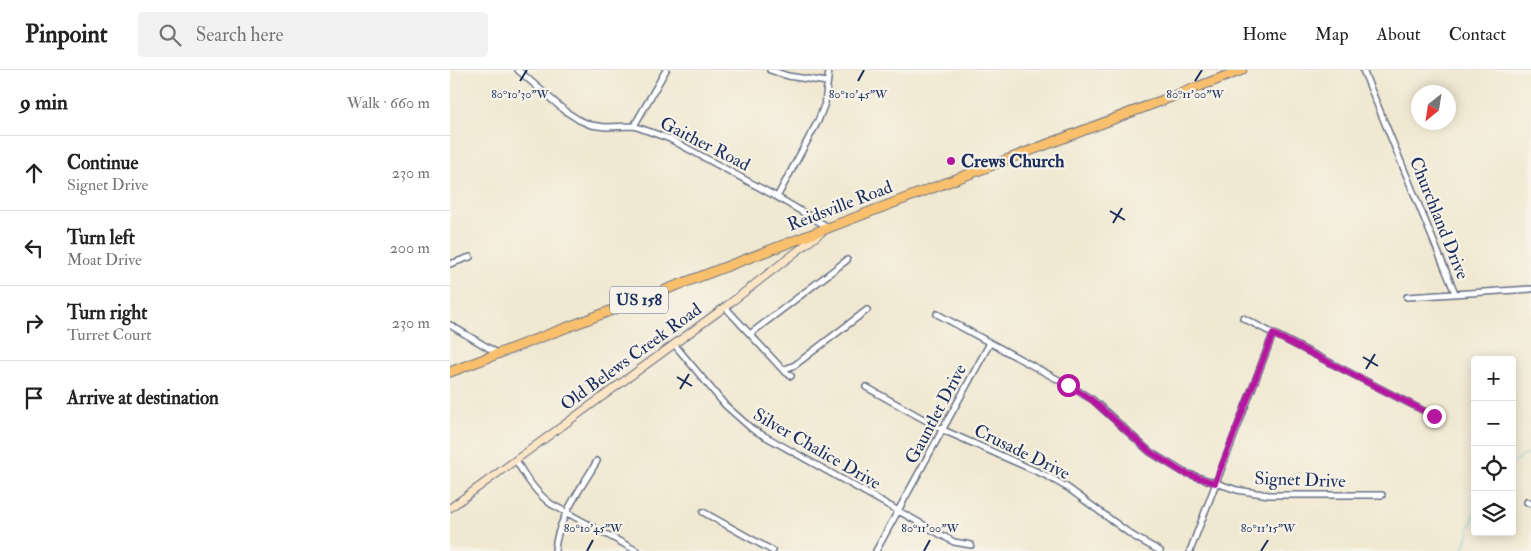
<!DOCTYPE html>
<html lang="en">
<head>
<meta charset="utf-8">
<style>
	:root { --surface:#fff; --page:#f2f2f2; --text:#222; --muted:#767676; --line:#e0e0e0 }
	body { margin:0; font-family:"IM FELL Double Pica",serif; background:var(--page); color:var(--text) }
	.controls { position:absolute; right:15px; bottom:15px; display:grid; overflow:hidden; border-radius:5px; box-shadow:0 2px 12px #0003 }
	.controls button { width:45px; height:45px; display:grid; place-items:center; padding:0; border:0; border-bottom:1px solid var(--line); background:var(--surface); color:var(--text); font:25px sans-serif }
	.compass { position:absolute; left:961px; top:15px; width:45px; height:45px; border-radius:50%; background:var(--surface); box-shadow:0 2px 12px #0003; rotate:210deg }
	.stop { position:absolute; width:15px; height:15px; margin:-11px; border:4px solid #b5179e; border-radius:50%; background:#fff }
	.stop.end { background:#b5179e; border-color:#fff; box-shadow:0 1px 5px #0008 }
	.list { margin:0; padding:0; list-style:none }
	h2 { display:flex; justify-content:space-between; align-items:center; height:65px; margin:0; padding:0 20px; font-size:21px }
	h2 small { font-size:16px; font-weight:400; color:var(--muted) }
	.list li { display:grid; grid-template-columns:32px 1fr auto; gap:15px; align-items:center; box-sizing:border-box; height:75px; padding:0 20px; border-top:1px solid var(--line) }
	.list b { display:block; font-size:19px; white-space:nowrap }
	.list p { margin:0; font-size:16px; white-space:nowrap; color:var(--muted) }
	.list em { font-size:16px; font-style:normal; color:var(--muted) }
	.icon { flex:none; width:28px; height:28px; fill:none; stroke:currentColor; stroke-width:2; stroke-linecap:round; stroke-linejoin:round }
	.map { position:relative; flex:none; width:1081px; height:481px; overflow:hidden }
	header { display:flex; align-items:center; gap:30px; box-sizing:border-box; height:70px; padding:0 25px; background:var(--surface); border-bottom:1px solid var(--line) }
	header strong { font-size:24px }
	nav { display:flex; gap:28px; margin-inline-start:auto; font-size:18px }
	.search { width:350px; height:45px; background:var(--page); display:flex; align-items:center; gap:12px; box-sizing:border-box; padding:0 18px; border-radius:5px; color:var(--muted); font-size:19px }
	main { display:flex }
	aside { flex:1; background:var(--surface) }
	.map>svg:first-child { display:block }
</style>
</head>
<body>
<header>
<strong>Pinpoint</strong>
<div class="search"><svg class="icon" aria-label="search" viewBox="0 0 24 24"><circle cx="10" cy="10" r="6"/><path d="M15 15l6 6"/></svg>Search here</div>
<nav><a>Home</a><a>Map</a><a>About</a><a>Contact</a></nav>
</header>
<main>
<aside>
<h2>9 min<small>Walk · 660 m</small></h2>
<ul class="list">
<li><svg class="icon" aria-label="ahead" viewBox="0 0 24 24"><path d="M12 20V5M6 11l6-6 6 6"/></svg><div><b>Continue</b><p>Signet Drive</p></div><em>230 m</em></li>
<li><svg class="icon" aria-label="left" viewBox="0 0 24 24"><path d="M17 20v-9H6M10 6l-5 5 5 5"/></svg><div><b>Turn left</b><p>Moat Drive</p></div><em>200 m</em></li>
<li><svg class="icon" aria-label="right" viewBox="0 0 24 24"><path d="M7 20v-9h11M14 6l5 5-5 5"/></svg><div><b>Turn right</b><p>Turret Court</p></div><em>230 m</em></li>
<li><svg class="icon" aria-label="arrive" viewBox="0 0 24 24"><path d="M6 21V4h12l-3 4 3 4H6"/></svg><div><b>Arrive at destination</b></div></li>
</ul>
</aside>
<div class="map">
<svg width="1081" height="481" viewBox="0 0 1081 481">
	<rect width="100%" height="100%" fill="#f7f3e8"/>
	<filter id="ink" filterUnits="userSpaceOnUse"><feTurbulence type="fractalNoise" baseFrequency=".02" numOctaves="2"/><feDisplacementMap in="SourceGraphic" scale="10" xChannelSelector="R" yChannelSelector="G"/><feConvolveMatrix kernelMatrix="1 2 1 2 8 2 1 2 1" color-interpolation-filters="sRGB"/></filter>
	<filter id="wash" filterUnits="userSpaceOnUse"><feTurbulence type="fractalNoise" baseFrequency=".0096" numOctaves="4" result="noise"/><feDisplacementMap in="SourceGraphic" scale="20" xChannelSelector="R" yChannelSelector="G"/><feGaussianBlur stdDeviation="1.12" result="paint"/><feColorMatrix in="noise" values="0 0 0 0 0 0 0 0 0 0 0 0 0 0 0 0 0 1.4 0 .05"/><feComposite in="paint" operator="in"/></filter>
	<g filter="url(#wash)">
		<rect width="100%" height="100%" fill="#f0e8d0"/>
		<g fill="none" stroke-linecap="round" stroke-linejoin="round">
			<!-- stream -->
			<path stroke="#5bc5d5" stroke-width="1" d="M 1062,393 L 1071,387 L 1081,383
				M 1013,481 L 1025,441"/>
		</g>
	</g>
	<g filter="url(#ink)">
		<g fill="none" stroke-linecap="round" stroke-linejoin="round">
			<!-- street casing -->
			<g stroke="#667086" stroke-width="8">
				<path id="street" d="M 68,0 L 115,41 L 129,50 L 141,55 L 155,57 L 184,56 L 220,69 L 327,127 L 378,157
					M 320,0 L 338,6 L 377,12
					M 913,0 L 1005,223
					M 184,56 L 216,0
					M 327,127 L 368,51 L 375,33 L 379,0
					M 0,194 L 20,187
					M 957,227 L 1081,219
					M 275,237 L 333,300 L 341,306
					M 487,244 L 618,315 L 643,330 L 700,382 L 733,402 L 787,420 L 819,425 L 932,425
					M 793,248 L 984,346
					M 0,255 L 47,283
					M 300,264 L 397,190
					M 224,274 L 275,335 L 302,359 L 504,472 L 521,475
					M 333,300 L 345,295 L 417,240
					M 416,317 L 493,360 L 597,406 L 618,418 L 683,466 L 710,481
					M 66,390 C 75,407 85,422 101,434 L 187,481
					M 1077,432 L 1081,434
					M 253,442 L 323,481
					M 105,481 C 106,451 132,417 147,391
					M 426,481 L 540,273
					M 740,481 L 823,264"/>
			</g>
			<!-- secondary casing -->
			<g stroke="#667086" stroke-width="9">
				<path id="secondary" d="M 0,438 L 275,237 L 372,162"/>
			</g>
			<!-- highway casing -->
			<g stroke="#667086" stroke-width="11">
				<path id="highway" d="M 0,302 L 792,0"/>
			</g>
			<!-- street -->
			<use href="#street" stroke="#fff" stroke-width="5"/>
			<!-- secondary -->
			<use href="#secondary" stroke="#fce5c4" stroke-width="7"/>
			<!-- highway -->
			<use href="#highway" stroke="#f8bf6c" stroke-width="9"/>
		</g>
	</g>
	<g fill="none" stroke-linecap="round" stroke-linejoin="round" filter="url(#ink)">
		<!-- route -->
		<path stroke="#b5179e" stroke-width="6" d="M 618,315 L 642,330 L 700,382 L 732,402 L 765,413 L 823,264 L 984,346"/>
	</g>
	<!-- ticks -->
	<path fill="none" stroke="#1b2f5e" stroke-width="2" d="M 70,11 L 77,0M 408,11 L 414,0M 745,11 L 752,0M 660,141 L 675,150M 663,153 L 672,138M 913,287 L 928,296M 916,299 L 925,284M 227,307 L 242,316M 230,319 L 239,304M 137,481 L 143,470M 474,481 L 480,470M 811,481 L 818,470"/>
	<!-- markers -->
	<circle fill="#b5179e" stroke="#f7f3e8" stroke-width="2" cx="501" cy="91" r="5"/>
	<g text-anchor="middle" dominant-baseline="central" stroke-width="4.5" stroke-linejoin="round" paint-order="stroke">
		<!-- shield labels -->
		<rect fill="#f7f3e8" stroke="#5d6a87" stroke-width="1" x="160" y="216.5" width="58" height="27" rx="4"/>
		<g font-size="16" font-weight="bold" fill="#1b2f5e">
			<text x="189" y="230">US 158</text>
		</g>
		<!-- street labels -->
		<g font-size="18" fill="#1b2f5e" stroke="#f7f3e8">
			<text transform="translate(255 74) rotate(27)">Gaither Road</text>
			<text transform="translate(390 136) rotate(-21)">Reidsville Road</text>
			<text transform="translate(989 148) rotate(68)">Churchland Drive</text>
			<text transform="translate(181 287) rotate(-36)">Old Belews Creek Road</text>
			<text transform="translate(486 344) rotate(-62)">Gauntlet Drive</text>
			<text transform="translate(367 379) rotate(30)">Silver Chalice Drive</text>
			<text transform="translate(572 382) rotate(26)">Crusade Drive</text>
			<text transform="translate(850 410) rotate(2)">Signet Drive</text>
		</g>
		<!-- poi labels -->
		<g font-size="18" font-weight="bold" fill="#1b2f5e" stroke="#f7f3e8" text-anchor="start">
			<text x="511" y="91">Crews Church</text>
		</g>
	</g>
	<g font-size="12" text-anchor="middle" fill="#1b2f5e" stroke="#f7f3e8" stroke-width="4.5" stroke-linejoin="round" paint-order="stroke">
		<text x="70" y="28">80°10'30"W</text>
		<text x="408" y="28">80°10'45"W</text>
		<text x="745" y="28">80°11'00"W</text>
		<text x="143" y="462">80°10'45"W</text>
		<text x="480" y="462">80°11'00"W</text>
		<text x="818" y="462">80°11'15"W</text>
	</g>
</svg>
<div class="controls">
<button>+</button>
<button>−</button>
<button><svg class="icon" aria-label="locate" viewBox="0 0 24 24"><circle cx="12" cy="12" r="6"/><path d="M12 2v4M12 18v4M2 12h4M18 12h4"/></svg></button>
<button><svg class="icon" aria-label="layers" viewBox="0 0 24 24"><path d="M12 4l9 5-9 5-9-5zM3 14l9 5 9-5"/></svg></button>
</div>
<svg class="compass" viewBox="-18 -18 36 36"><path d="M0-13l5 13h-10z" fill="#e53935"/><path d="M0 13l5-13h-10z" fill="#767676"/></svg>
<div class="stop" style="left:618px;top:315px"></div>
<div class="stop end" style="left:984px;top:346px"></div>
</div>
</main>
</body>
</html>
